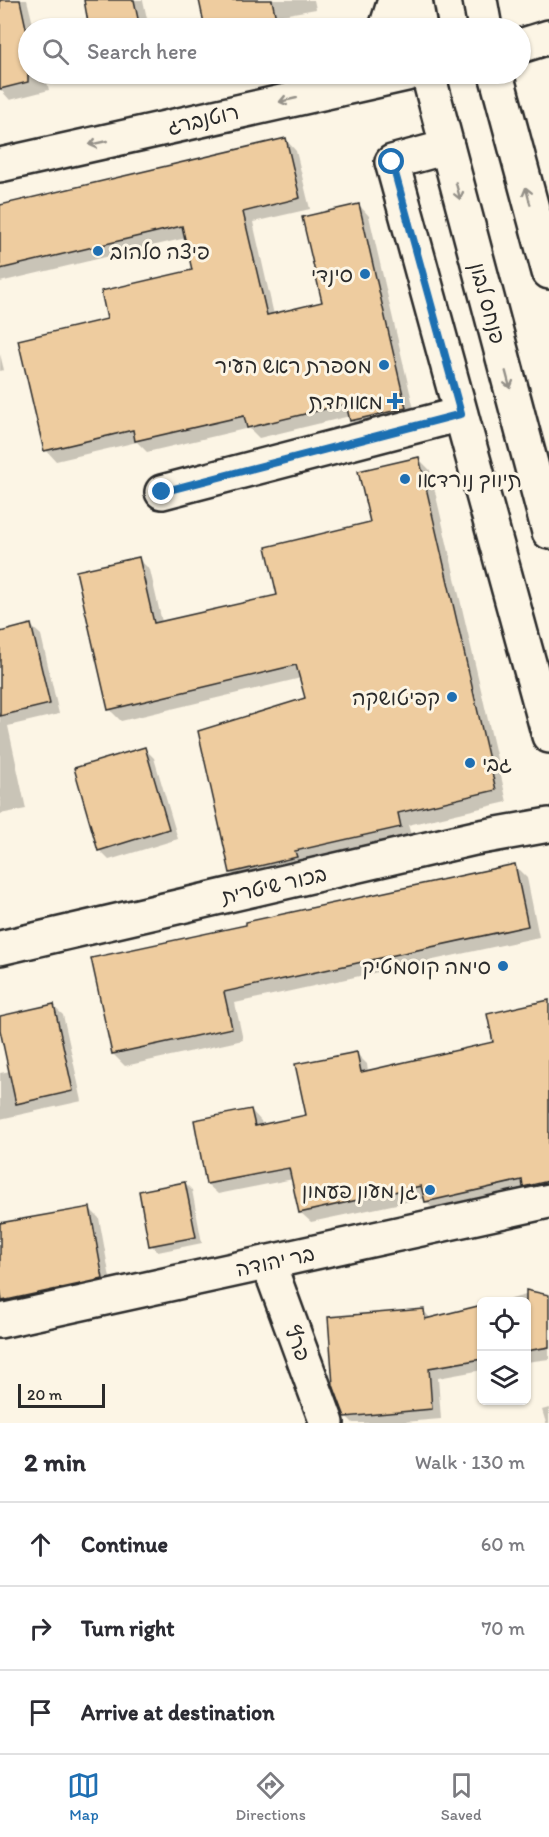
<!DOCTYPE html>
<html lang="en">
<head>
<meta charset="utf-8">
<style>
	:root { --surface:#fff; --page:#f7f7f7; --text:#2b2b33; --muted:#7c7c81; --line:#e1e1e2; --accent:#1f6fb2 }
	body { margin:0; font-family:Itim,"Playpen Sans Hebrew",sans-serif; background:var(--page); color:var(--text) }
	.controls { position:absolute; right:18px; bottom:18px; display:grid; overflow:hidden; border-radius:9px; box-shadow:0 2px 4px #0004 }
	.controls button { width:54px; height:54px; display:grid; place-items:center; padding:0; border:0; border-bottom:2px solid var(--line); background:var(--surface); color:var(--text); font:30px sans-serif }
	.scale { position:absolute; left:18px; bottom:15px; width:87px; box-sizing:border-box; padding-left:6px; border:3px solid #2b2b2b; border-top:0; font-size:16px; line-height:21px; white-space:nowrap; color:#2b2b2b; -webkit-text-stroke:4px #fcf5e5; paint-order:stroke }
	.stop { position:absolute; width:18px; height:18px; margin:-14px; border:4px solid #1f6fb2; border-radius:50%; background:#fff }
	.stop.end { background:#1f6fb2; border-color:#fff; box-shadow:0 2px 6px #0008 }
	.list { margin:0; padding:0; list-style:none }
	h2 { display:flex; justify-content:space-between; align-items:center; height:78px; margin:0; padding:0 24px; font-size:26px }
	h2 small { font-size:20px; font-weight:400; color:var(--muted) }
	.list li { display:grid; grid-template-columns:39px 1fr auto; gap:18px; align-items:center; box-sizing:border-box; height:84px; padding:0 24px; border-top:2px solid var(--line) }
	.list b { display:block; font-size:22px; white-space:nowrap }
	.list em { font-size:20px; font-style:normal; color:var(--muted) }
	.icon { flex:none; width:33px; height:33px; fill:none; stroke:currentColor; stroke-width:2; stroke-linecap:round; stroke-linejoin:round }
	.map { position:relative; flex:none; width:549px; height:1423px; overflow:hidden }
	.search { position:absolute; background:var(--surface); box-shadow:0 2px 4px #0004; left:18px; right:18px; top:18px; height:66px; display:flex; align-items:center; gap:15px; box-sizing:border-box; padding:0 21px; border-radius:33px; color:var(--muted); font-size:22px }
	.sheet { height:330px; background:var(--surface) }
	nav { display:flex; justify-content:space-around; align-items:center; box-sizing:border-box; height:84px; border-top:2px solid var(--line); background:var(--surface); font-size:16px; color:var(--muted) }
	nav a { display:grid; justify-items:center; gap:3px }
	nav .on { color:var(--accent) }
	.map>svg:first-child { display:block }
</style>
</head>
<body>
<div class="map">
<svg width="549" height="1423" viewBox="0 0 549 1423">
	<rect width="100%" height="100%" fill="#fcf5e5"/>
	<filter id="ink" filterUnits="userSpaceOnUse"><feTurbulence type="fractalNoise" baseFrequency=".0167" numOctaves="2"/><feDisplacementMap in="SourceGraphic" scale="12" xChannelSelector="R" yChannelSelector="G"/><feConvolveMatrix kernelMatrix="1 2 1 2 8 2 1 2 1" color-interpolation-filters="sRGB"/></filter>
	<g filter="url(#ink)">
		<!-- shadow -->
		<path fill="#0003" d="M 0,0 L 27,0 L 34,28 L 28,28 L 28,74 L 45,74 L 49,90 L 10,100 L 0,89 Z
			M 85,0 L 143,0 L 149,28 L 91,28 Z
			M 201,0 L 314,0 L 316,9 L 282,15 L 285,28 L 207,28 Z
			M 286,140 L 296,151 L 310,209 L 253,222 L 274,315 L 324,303 L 359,205 L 369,216 L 416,418 L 362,431 L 351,420 L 350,416 L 259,438 L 249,428 L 147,452 L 137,442 L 56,461 L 46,450 L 109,320 L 194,271 L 186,238 L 0,282 L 0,207 Z
			M 0,354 L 4,370 L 0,371 Z
			M 419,459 L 430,470 L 507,802 L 408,825 L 412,838 L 243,884 L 231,872 L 307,699 L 301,678 L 121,721 L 109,709 L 138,558 L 150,570 L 162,622 L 279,596 L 371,523 Z
			M 31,626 L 41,635 L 59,714 L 8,726 L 26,809 L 0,814 L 0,633 Z
			M 145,749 L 154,758 L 178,839 L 109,860 L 99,850 Z
			M 515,866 L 527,878 L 539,937 L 235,1003 L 243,1040 L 125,1066 L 113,1054 L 93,959 Z
			M 549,1003 L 549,1193 L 437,1212 L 426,1202 L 425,1198 L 311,1222 L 300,1212 L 293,1179 L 218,1194 L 207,1184 L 251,1110 L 261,1121 L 262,1126 L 308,1116 L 356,1053 L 367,1064 L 368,1072 L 494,1043 Z
			M 53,1006 L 63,1015 L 82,1101 L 0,1119 L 0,1073 L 10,1071 L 0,1017 Z
			M 185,1183 L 192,1190 L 202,1243 L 158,1252 L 151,1245 Z
			M 89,1208 L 99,1218 L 112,1289 L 13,1310 L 4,1301 L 0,1280 L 0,1225 Z
			M 533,1293 L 549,1297 L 549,1359 L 526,1362 L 526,1302 L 500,1302 Z
			M 482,1306 L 482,1370 L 438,1378 L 441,1419 L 391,1423 L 353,1423 L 346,1416 L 424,1311 L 431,1319 Z
			M 549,1408 L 549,1423 L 546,1423 L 542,1410 Z"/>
		<!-- building -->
		<path fill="#eecc9f" stroke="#2b2b2b" stroke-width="1.5" d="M 0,0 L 20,0 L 28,37 L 28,82 L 0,89 Z
			M 84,0 L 134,0 L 140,28 L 89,28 Z
			M 199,0 L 272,0 L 278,28 L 205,28 Z
			M 286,138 L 300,198 L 243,212 L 267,315 L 322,302 L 302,217 L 359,204 L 406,408 L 350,421 L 346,404 L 247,428 L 244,416 L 135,441 L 133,430 L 44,451 L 18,340 L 107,319 L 101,291 L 192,270 L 182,226 L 0,269 L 0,205 Z
			M 419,457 L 496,790 L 398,813 L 401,827 L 295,851 L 297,857 L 230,873 L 198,731 L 305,698 L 296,665 L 108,710 L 76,571 L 139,557 L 154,623 L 277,595 L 266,547 L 370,522 L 358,471 Z
			M 31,624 L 50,704 L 0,716 L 0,632 Z
			M 145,747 L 169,829 L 98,851 L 74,768 Z
			M 515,864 L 528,926 L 224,992 L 232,1028 L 112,1054 L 91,958 L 246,925 L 246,922 Z
			M 549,1000 L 549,1181 L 523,1187 L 522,1180 L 425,1202 L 421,1186 L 299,1213 L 289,1168 L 206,1184 L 194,1120 L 251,1109 L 255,1126 L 306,1115 L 295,1064 L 357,1052 L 361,1072 L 493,1042 L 487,1014 Z
			M 54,1004 L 73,1091 L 16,1104 L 0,1030 L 0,1016 Z
			M 185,1182 L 196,1237 L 149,1246 L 139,1191 Z
			M 90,1207 L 103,1279 L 2,1301 L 0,1288 L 0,1223 Z
			M 526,1290 L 549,1295 L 549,1347 L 526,1351 Z
			M 482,1305 L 482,1359 L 429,1368 L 432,1409 L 345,1417 L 333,1385 L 328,1317 L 424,1309 L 425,1319 Z"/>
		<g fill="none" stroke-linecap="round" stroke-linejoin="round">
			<!-- minor casing -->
			<g stroke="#2b2b2b" stroke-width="38">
				<path id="minor" d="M 520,46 L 549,37
					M 447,147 L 392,162 L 549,736
					M 0,165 L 407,74
					M 162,492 L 461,414
					M 0,948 L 475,838 L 549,825
					M 268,1262 L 327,1423
					M 0,1321 L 549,1201"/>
			</g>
			<!-- major casing -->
			<g stroke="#2b2b2b" stroke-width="38">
				<path id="major" d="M 415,0 L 420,28
					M 480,0 L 485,28
					M 386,28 L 395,0
					M 428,74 L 549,532
					M 496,74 L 549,272
					M 338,89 L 356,74"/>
			</g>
			<!-- minor -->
			<use href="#minor" stroke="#fcf5e5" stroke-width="33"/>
			<!-- major -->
			<use href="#major" stroke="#fcf5e5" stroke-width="33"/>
		</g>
		<!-- one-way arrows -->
		<defs><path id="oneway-shaft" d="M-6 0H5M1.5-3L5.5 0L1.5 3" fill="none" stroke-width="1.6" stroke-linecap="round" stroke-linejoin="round" transform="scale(1.5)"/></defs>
		<g stroke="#949088">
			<use href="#oneway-shaft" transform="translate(288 100) rotate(167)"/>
			<use href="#oneway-shaft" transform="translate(98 143) rotate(167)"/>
			<use href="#oneway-shaft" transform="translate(458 191) rotate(75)"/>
			<use href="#oneway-shaft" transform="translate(528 196) rotate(-105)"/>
			<use href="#oneway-shaft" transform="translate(508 380) rotate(75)"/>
		</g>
	</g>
	<g fill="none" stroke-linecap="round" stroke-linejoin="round" filter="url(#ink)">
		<!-- route -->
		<path stroke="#1f6fb2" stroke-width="8" d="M 162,492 L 461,414 L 392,162"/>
	</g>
	<!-- markers -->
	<g fill="#1f6fb2" stroke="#fcf5e5" stroke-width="2">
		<circle cx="98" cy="251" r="6"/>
		<circle cx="365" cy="274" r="6"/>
		<circle cx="384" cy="365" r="6"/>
		<path d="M392 392h6v6h6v6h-6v6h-6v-6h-6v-6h6z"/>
		<circle cx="405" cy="479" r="6"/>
		<circle cx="452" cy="697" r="6"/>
		<circle cx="470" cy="763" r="6"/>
		<circle cx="503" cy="966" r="6"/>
		<circle cx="430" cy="1190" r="6"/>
	</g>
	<g text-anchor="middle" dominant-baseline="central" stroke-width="6" stroke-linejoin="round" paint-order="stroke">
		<!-- street labels -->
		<g font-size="21" fill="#2b2b2b" stroke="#fcf5e5">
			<text transform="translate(203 119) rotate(-13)">רוטנברג</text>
			<text transform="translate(488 303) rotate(75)">פנחס לבון</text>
			<text transform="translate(274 885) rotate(-13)">בכור שיטרית</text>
			<text transform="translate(275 1261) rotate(-12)">בר יהודה</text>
			<text transform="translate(298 1343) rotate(69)">פרץ</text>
		</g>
		<!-- poi labels -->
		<g font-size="21" fill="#2b2b2b" stroke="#fcf5e5" text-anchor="end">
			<text x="110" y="251" text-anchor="start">פיצה סלהוב</text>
			<text x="353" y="274">סינדי</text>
			<text x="372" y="365">מספרת ראש העיר</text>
			<text x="383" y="401">מאוחדת</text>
			<text x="417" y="479" text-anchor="start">תיווך נורדאו</text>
			<text x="440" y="697">קפיטושקה</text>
			<text x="482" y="763" text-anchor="start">גבי</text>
			<text x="491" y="966">סימה קוסמטיק</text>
			<text x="418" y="1190">גן מעון פעמון</text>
		</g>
	</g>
</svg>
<div class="controls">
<button><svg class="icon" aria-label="locate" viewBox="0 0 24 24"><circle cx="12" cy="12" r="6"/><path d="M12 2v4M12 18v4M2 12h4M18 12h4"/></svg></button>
<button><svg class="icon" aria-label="layers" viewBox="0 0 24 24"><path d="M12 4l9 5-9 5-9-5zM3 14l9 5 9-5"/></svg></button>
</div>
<div class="scale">20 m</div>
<div class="stop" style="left:392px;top:162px"></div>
<div class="stop end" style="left:162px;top:492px"></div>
<div class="search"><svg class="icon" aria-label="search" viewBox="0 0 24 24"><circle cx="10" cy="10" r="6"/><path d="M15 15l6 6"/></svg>Search here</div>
</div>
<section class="sheet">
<h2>2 min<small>Walk · 130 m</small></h2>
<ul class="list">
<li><svg class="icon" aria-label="ahead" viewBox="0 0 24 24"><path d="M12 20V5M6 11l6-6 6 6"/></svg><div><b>Continue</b></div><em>60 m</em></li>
<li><svg class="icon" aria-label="right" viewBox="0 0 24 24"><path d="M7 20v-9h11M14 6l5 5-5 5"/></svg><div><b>Turn right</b></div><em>70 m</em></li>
<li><svg class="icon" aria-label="arrive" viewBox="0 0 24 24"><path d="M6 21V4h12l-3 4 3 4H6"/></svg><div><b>Arrive at destination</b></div></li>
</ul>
</section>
<nav>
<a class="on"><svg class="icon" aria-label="map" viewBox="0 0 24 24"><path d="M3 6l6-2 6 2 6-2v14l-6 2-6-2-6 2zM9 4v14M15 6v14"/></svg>Map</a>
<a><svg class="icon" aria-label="directions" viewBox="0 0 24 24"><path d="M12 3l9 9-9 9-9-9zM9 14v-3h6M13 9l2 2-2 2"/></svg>Directions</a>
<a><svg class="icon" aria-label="saved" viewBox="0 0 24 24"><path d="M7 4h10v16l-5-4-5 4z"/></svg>Saved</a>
</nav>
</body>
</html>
